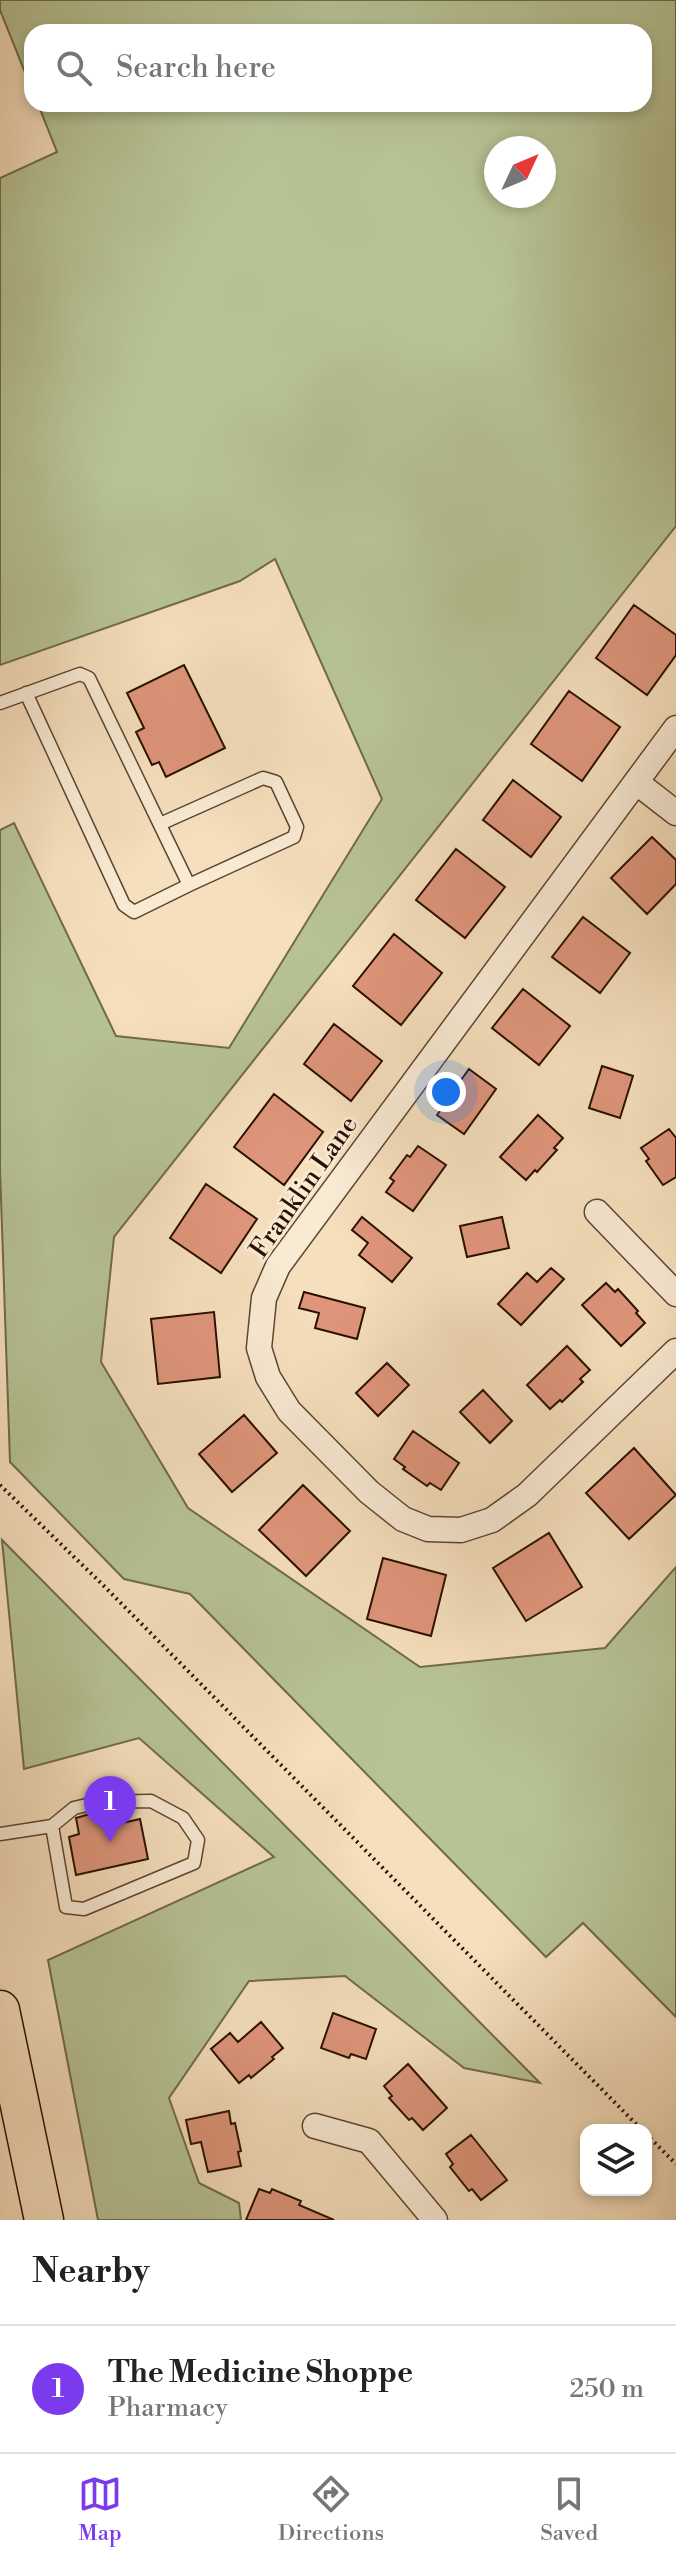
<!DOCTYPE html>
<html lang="en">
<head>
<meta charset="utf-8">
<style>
	:root { --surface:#fff; --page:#f2f2f2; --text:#222; --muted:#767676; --line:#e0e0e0; --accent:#7c3aed }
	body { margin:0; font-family:"Libre Bodoni",serif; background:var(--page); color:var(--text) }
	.controls { position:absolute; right:24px; bottom:24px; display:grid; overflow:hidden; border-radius:16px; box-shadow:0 4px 12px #0003 }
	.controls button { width:72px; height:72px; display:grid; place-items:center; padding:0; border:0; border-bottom:2px solid var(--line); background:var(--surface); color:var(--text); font:40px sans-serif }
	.compass { position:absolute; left:484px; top:136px; width:72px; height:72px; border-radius:50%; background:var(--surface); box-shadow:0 4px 12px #0003; rotate:46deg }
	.you { position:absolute; left:446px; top:1092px; width:28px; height:28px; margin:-20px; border:6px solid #fff; border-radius:50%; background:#1a73e8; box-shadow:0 0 0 12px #1a73e833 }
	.badge { display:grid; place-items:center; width:52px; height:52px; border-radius:50%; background:var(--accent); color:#fff; font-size:26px; font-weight:700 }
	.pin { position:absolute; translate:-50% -66px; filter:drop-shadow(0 2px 4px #0008) }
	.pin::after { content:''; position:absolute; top:42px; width:28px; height:24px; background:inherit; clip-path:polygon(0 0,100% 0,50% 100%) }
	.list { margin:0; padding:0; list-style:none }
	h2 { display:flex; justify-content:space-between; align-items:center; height:104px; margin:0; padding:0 32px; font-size:34px }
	h2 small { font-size:26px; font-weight:400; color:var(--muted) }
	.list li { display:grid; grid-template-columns:52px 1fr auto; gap:24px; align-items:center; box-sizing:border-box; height:128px; padding:0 32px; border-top:2px solid var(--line) }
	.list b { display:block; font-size:30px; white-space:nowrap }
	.list p { margin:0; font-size:26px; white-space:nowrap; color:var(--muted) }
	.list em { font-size:26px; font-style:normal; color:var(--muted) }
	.icon { flex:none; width:44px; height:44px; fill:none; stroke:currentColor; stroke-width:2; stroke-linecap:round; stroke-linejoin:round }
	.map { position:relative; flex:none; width:676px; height:2220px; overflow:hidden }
	.search { position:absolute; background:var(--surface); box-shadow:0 4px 12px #0003; left:24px; right:24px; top:24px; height:88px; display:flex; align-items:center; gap:20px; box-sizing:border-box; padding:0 28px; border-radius:24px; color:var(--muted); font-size:30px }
	.sheet { height:232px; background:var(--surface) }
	nav { display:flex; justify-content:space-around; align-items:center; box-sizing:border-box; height:112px; border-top:2px solid var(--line); background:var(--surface); font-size:22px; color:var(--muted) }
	nav a { display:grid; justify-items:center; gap:4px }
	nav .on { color:var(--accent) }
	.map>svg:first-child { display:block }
</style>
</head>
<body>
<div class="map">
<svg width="676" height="2220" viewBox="0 0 676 2220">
	<rect width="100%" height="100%" fill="#f6dfbd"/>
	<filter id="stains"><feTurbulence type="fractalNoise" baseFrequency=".0025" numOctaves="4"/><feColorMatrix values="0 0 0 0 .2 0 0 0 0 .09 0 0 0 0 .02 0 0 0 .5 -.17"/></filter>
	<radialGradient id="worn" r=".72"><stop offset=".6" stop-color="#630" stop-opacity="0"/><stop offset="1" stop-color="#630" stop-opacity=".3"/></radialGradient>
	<!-- green -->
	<path fill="#b7c395" stroke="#706a4b" stroke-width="2" fill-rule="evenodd" d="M 0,0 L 676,0 L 676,526 L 114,1237 L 101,1362 L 188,1508 L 420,1667 L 605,1648 L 676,1567 L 676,2017 L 583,1923 L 546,1957 L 190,1594 L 124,1579 L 10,1462 L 0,1169 L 0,830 L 14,823 L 116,1036 L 229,1048 L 382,799 L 275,559 L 240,581 L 0,665 L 0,178 L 57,152 L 38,104 L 644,104 L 644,32 L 32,32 L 32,90 L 0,10 ZM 496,148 L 544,148 L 544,196 L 496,196 Z
		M 2,1540 L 540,2083 L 464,2068 L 345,1976 L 249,1981 L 169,2098 L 199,2183 L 239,2203 L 241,2220 L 98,2220 L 48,1960 L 274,1857 L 139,1738 L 24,1769 Z"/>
	<!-- building -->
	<path fill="#df957b" stroke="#291001" stroke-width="2" d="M 634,605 L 676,635 L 676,655 L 647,695 L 596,658 Z
		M 184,665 L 225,748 L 166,777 L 159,762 L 152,765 L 136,732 L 144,728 L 127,693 Z
		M 569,691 L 620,727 L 582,781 L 531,744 Z
		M 513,780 L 561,817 L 531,857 L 483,820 Z
		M 652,837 L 676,860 L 676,884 L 647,914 L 611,878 Z
		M 456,849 L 505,887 L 465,938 L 416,900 Z
		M 583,917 L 630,953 L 600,993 L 552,957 Z
		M 394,934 L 442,973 L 401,1025 L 353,986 Z
		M 523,989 L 570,1026 L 539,1065 L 492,1028 Z
		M 334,1024 L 382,1061 L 351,1101 L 304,1064 Z
		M 602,1066 L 633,1076 L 620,1118 L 589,1108 Z
		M 469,1069 L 496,1089 L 464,1134 L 437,1115 L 445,1104 L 441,1101 L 458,1078 L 461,1080 Z
		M 274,1094 L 323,1132 L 284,1185 L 234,1147 Z
		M 538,1115 L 563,1138 L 554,1148 L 557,1150 L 537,1172 L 535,1170 L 526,1180 L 500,1157 Z
		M 669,1129 L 676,1138 L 676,1177 L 663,1185 L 646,1161 L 649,1159 L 641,1148 Z
		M 418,1146 L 446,1165 L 413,1211 L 386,1192 L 394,1181 L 390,1178 L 407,1155 L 410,1157 Z
		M 206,1184 L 257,1219 L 221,1273 L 170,1238 Z
		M 362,1217 L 412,1258 L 392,1282 L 359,1255 L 368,1243 L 352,1230 Z
		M 502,1217 L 509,1248 L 467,1257 L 460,1226 Z
		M 551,1268 L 564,1279 L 521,1325 L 498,1304 L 527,1273 L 537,1282 Z
		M 606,1283 L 615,1292 L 618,1289 L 638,1311 L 636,1313 L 645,1323 L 621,1346 L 582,1305 Z
		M 304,1292 L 365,1308 L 357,1339 L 315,1328 L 319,1313 L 299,1308 Z
		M 214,1312 L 220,1377 L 158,1384 L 151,1319 Z
		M 567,1346 L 590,1370 L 580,1379 L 583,1382 L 562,1402 L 560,1400 L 550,1409 L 527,1385 Z
		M 387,1363 L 409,1385 L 378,1416 L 356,1393 Z
		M 483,1390 L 512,1421 L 490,1443 L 460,1412 Z
		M 244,1415 L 277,1453 L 232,1492 L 199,1454 Z
		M 413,1431 L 459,1463 L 441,1490 L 430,1483 L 427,1486 L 403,1469 L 405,1467 L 394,1459 Z
		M 634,1448 L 676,1495 L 629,1539 L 586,1493 Z
		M 303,1485 L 350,1531 L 306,1576 L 259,1530 Z
		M 549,1533 L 582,1587 L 526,1621 L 493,1568 Z
		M 383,1558 L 446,1575 L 431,1636 L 367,1619 Z
		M 100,1811 L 104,1827 L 140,1819 L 148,1859 L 76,1875 L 69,1837 L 79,1834 L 76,1818 Z
		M 333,2013 L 376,2029 L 366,2059 L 351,2054 L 349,2058 L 321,2048 Z
		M 261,2022 L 283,2048 L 272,2057 L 274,2059 L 251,2078 L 249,2075 L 239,2083 L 211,2049 L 230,2033 L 238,2042 Z
		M 408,2064 L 447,2108 L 423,2130 L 412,2118 L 409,2120 L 389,2098 L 392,2096 L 384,2086 Z
		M 229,2111 L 231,2124 L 235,2123 L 241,2151 L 238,2152 L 241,2166 L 208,2172 L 201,2142 L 191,2144 L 186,2120 Z
		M 471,2135 L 507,2180 L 481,2200 L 472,2189 L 469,2191 L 450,2167 L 453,2164 L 446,2154 Z
		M 259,2189 L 270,2193 L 272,2189 L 301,2201 L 299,2205 L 334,2220 L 246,2220 Z"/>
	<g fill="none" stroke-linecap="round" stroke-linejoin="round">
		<!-- service casing -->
		<g stroke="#5c4430" stroke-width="15">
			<path id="service" d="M 0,703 L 80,674 L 89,678 L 189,885 L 134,912 L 124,905 L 26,693
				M 160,824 L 263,778 L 276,782 L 297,827 L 294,837 L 189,885
				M 0,1834 L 52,1826 L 74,1808 L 99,1802 L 151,1801 L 183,1818 L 198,1840 L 194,1863 L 84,1909 L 66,1907 L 52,1826"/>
		</g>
		<!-- minor casing -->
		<g stroke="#5c4430" stroke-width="27">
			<path id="minor" d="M 676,728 L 278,1266 L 264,1298 L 259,1348 L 268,1377 L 289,1411 L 369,1492 L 403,1519 L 428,1529 L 461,1530 L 492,1520 L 527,1495 L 676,1351
				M 636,782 L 676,813
				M 597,1212 L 676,1294
				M 315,2126 L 369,2141 L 435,2220"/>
		</g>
		<!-- primary casing -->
		<g stroke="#291001" stroke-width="41">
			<path id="primary" d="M 0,2010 L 44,2220"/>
		</g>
		<!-- path -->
		<path stroke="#291001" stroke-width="4" stroke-dasharray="2 4" stroke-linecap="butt" d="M 0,1485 L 104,1586 L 642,2130
			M 646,2134 L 676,2164"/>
		<!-- service -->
		<use href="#service" stroke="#f9ead4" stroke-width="12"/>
		<!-- minor -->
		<use href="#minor" stroke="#f9ead4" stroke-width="24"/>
		<!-- primary -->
		<use href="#primary" stroke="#f6dfbd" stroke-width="38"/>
	</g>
	<g text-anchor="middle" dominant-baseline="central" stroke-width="6" stroke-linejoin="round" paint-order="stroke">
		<!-- street labels -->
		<g font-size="26" fill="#291001" stroke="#f9ead4">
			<text transform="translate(304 1187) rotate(-55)">Franklin Lane</text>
		</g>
	</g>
	<rect width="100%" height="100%" filter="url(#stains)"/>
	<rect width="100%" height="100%" fill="url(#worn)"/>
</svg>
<div class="controls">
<button><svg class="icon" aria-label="layers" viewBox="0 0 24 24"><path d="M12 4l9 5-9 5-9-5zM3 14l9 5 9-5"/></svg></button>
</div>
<svg class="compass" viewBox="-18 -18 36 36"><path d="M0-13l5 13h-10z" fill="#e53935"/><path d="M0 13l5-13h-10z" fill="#767676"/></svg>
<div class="you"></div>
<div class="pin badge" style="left:110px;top:1842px">1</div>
<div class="search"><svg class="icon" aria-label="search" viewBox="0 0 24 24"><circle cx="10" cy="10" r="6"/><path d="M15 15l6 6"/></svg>Search here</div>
</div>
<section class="sheet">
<h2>Nearby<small></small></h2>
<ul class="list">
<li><span class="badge">1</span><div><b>The Medicine Shoppe</b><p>Pharmacy</p></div><em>250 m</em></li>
</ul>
</section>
<nav>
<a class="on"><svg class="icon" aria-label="map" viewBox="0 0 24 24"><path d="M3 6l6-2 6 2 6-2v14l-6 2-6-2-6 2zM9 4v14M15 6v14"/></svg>Map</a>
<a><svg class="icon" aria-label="directions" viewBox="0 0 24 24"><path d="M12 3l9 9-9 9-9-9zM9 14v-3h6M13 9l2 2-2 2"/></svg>Directions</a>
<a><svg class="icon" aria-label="saved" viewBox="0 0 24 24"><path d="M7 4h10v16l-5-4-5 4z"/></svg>Saved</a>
</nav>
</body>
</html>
